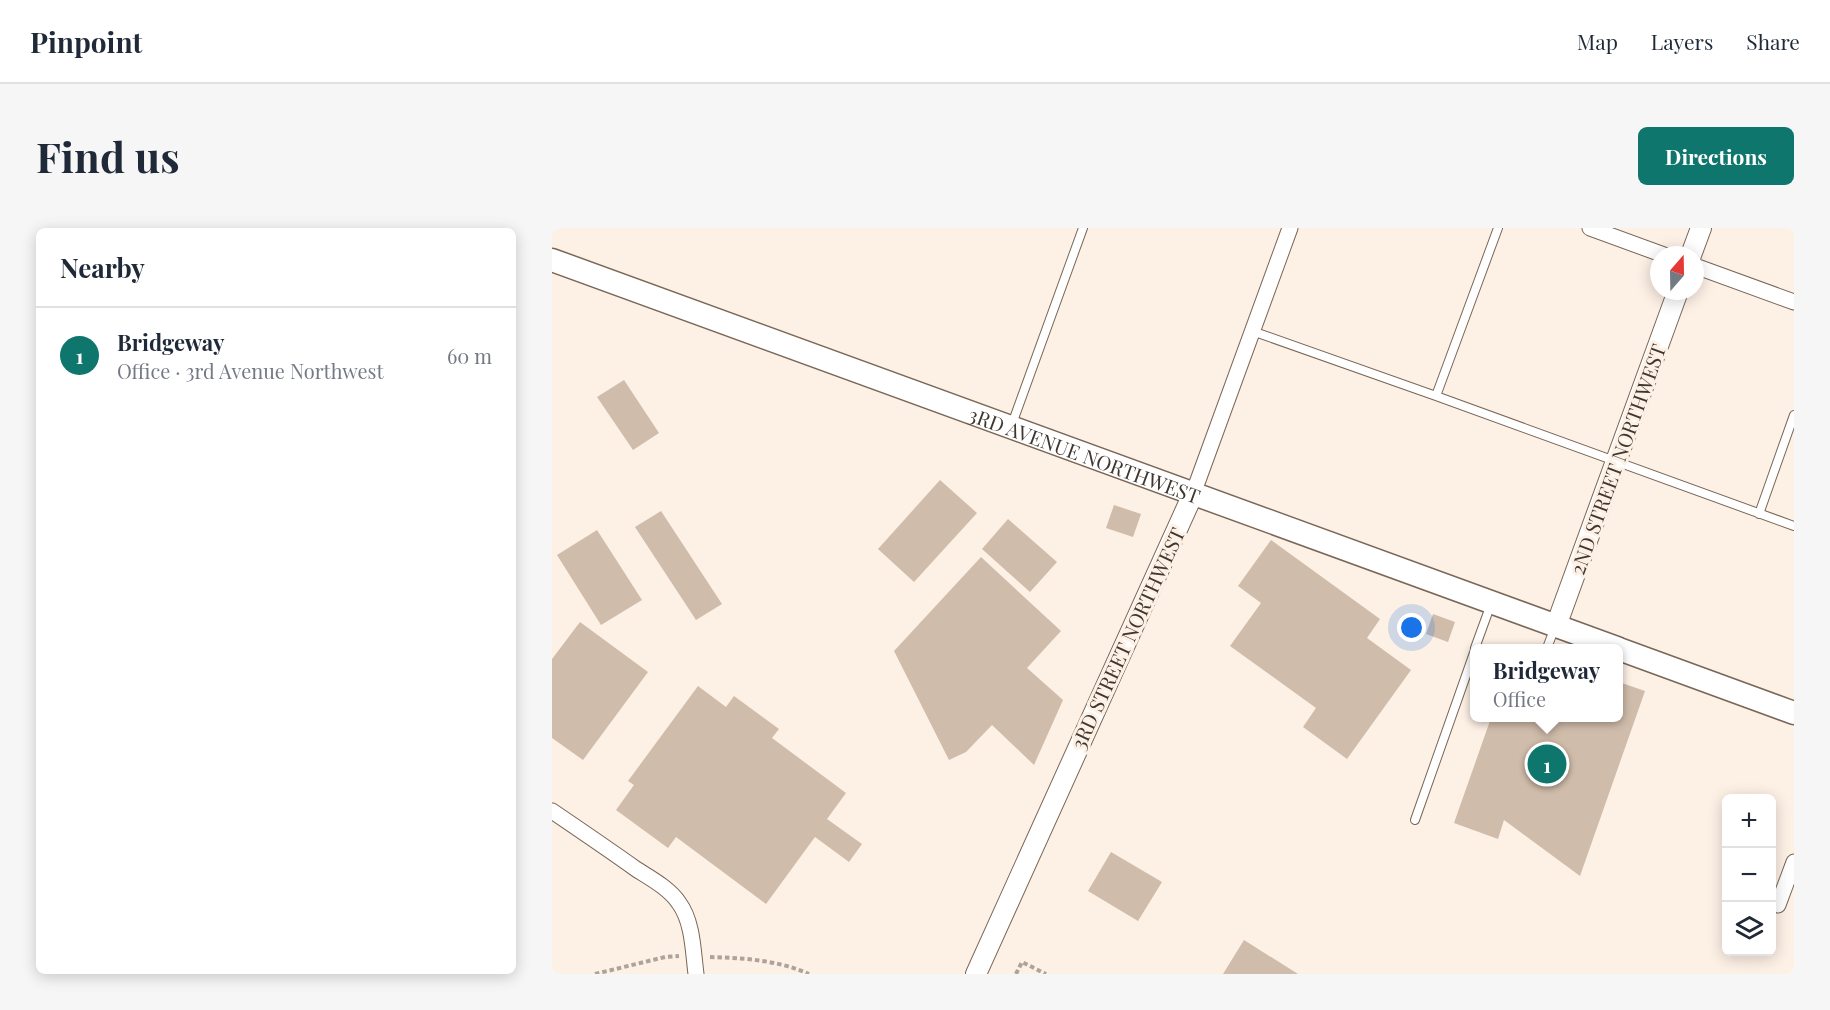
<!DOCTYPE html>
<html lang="en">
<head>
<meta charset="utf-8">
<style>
	:root { --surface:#fff; --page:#f6f6f7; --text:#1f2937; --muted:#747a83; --line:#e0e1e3; --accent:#0f766e }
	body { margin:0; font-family:"Playfair Display",serif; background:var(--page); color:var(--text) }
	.controls { position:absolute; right:18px; bottom:18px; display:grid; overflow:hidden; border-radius:9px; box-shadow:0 3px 15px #0003 }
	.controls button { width:54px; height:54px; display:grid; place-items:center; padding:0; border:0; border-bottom:2px solid var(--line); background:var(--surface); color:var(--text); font:30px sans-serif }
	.compass { position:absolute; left:1098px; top:18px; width:54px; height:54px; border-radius:50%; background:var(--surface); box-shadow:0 3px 15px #0003; rotate:20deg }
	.you { position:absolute; left:860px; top:400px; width:21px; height:21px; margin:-15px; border:4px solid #fff; border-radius:50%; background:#1a73e8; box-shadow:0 0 0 9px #1a73e833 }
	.badge { display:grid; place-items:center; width:39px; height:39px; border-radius:50%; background:var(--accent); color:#fff; font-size:20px; font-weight:700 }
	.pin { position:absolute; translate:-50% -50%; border:3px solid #fff; box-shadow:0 2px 6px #0006 }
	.popup { position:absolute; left:918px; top:416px; width:153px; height:78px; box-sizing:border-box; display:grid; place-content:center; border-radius:9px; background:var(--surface); filter:drop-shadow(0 2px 4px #0005); font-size:20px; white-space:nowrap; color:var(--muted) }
	.popup b { font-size:22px; color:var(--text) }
	.popup::after { content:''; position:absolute; left:50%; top:100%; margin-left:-12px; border:12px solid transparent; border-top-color:var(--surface) }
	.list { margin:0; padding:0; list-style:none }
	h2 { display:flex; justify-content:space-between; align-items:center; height:78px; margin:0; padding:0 24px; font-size:26px }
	h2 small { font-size:20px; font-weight:400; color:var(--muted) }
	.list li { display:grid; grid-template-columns:39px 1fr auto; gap:18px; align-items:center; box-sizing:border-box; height:96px; padding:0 24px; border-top:2px solid var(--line) }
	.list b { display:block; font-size:22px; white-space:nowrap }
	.list p { margin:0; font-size:20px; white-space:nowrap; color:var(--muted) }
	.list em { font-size:20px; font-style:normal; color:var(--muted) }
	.icon { flex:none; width:33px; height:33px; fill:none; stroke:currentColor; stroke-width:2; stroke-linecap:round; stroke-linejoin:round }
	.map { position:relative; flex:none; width:1242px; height:746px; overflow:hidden; border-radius:9px }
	header { display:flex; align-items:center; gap:36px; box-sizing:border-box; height:84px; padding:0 30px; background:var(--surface); border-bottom:2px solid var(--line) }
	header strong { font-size:28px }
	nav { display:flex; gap:33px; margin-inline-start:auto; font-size:21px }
	.intro { display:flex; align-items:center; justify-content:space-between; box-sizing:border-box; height:144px; padding:0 36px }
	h1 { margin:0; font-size:42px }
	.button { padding:15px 27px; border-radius:9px; background:var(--accent); color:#fff; font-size:21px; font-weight:700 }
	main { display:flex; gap:36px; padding:0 36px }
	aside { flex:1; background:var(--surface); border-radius:9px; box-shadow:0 3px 15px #0003 }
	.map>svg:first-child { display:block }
</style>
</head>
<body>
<header>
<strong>Pinpoint</strong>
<nav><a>Map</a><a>Layers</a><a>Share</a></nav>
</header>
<div class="intro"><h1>Find us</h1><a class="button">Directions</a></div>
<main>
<aside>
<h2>Nearby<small></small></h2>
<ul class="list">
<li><span class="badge">1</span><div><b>Bridgeway</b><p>Office · 3rd Avenue Northwest</p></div><em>60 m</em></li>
</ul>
</aside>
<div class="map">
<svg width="1242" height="746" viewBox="0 0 1242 746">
	<rect width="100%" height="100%" fill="#fdf0e5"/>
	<!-- building -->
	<path fill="#d0bcaa" d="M 72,152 L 107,205 L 81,222 L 45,169 Z
		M 388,252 L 425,285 L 362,354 L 326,321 Z
		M 562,277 L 589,286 L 581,309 L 554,300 Z
		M 109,283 L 170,376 L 144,392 L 83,299 Z
		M 456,291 L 505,334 L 478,364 L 430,321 Z
		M 45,302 L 90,372 L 49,397 L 5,327 Z
		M 719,312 L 828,391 L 815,410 L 859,442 L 795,531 L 751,499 L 764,480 L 678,418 L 709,375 L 686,358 Z
		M 429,329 L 509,403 L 475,440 L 511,472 L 482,537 L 440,497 L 414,524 L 397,532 L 342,423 Z
		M 881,386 L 903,394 L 896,414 L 874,406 Z
		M 28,394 L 96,444 L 31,532 L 0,510 L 0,431 Z
		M 1067,454 L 1093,463 L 1028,648 L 952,592 L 946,611 L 902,595 L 939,490 L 1067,490 Z
		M 146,458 L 174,479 L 182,468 L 227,501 L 220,510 L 294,565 L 275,591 L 310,616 L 297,634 L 263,609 L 214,676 L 124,609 L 116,620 L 64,582 L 82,557 L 76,553 Z
		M 559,624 L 610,654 L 586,693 L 536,663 Z
		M 692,712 L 746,746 L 671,746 Z"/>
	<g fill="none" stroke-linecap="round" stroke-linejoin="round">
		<!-- service casing -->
		<g stroke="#7a6757" stroke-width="10">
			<path id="service" d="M 700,103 L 884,168 L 1242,298
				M 884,168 L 946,0
				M 460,196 L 531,0
				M 1207,286 L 1242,187
				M 923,420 L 939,376
				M 995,420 L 1003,399
				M 863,592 L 923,422"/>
		</g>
		<!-- minor casing -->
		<g stroke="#7a6757" stroke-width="17">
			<path id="minor" d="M 1038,0 L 1112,27
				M 1143,38 L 1242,74
				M 641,266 L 738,0
				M 0,583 C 28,602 56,621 84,641 C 98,650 117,660 127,675 C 141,694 141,723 144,746
				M 1226,677 L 1242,634"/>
		</g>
		<!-- tertiary casing -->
		<g stroke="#7a6757" stroke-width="22">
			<path id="tertiary" d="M 1139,27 L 1149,0
				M 1004,398 L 1126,63
				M 424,746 L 641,266"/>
		</g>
		<!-- secondary casing -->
		<g stroke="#7a6757" stroke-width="25">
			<g id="secondary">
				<path id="s1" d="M 0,32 L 1065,420"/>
				<path d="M 1067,421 L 1242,485"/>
			</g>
		</g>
		<!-- path -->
		<path stroke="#aea39a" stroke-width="4" stroke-dasharray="4.5 3" stroke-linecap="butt" d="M 158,729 C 191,730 226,732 257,746
			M 43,746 L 113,729 L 127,728
			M 464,746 L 470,734 L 494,746"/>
		<!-- service -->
		<use href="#service" stroke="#fff" stroke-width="8"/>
		<!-- minor -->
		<use href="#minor" stroke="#fff" stroke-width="15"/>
		<!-- tertiary -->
		<use href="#tertiary" stroke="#fff" stroke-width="20"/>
		<!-- secondary -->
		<use href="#secondary" stroke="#fff" stroke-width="22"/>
	</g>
	<g text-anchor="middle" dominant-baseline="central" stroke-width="6" stroke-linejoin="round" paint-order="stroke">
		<!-- street labels -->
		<g font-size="20" fill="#3f362f" stroke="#fdf0e5">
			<text stroke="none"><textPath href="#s1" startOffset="567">3RD AVENUE NORTHWEST</textPath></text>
			<text transform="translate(1065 231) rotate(-70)">2ND STREET NORTHWEST</text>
			<text transform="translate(575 410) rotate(-65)">3RD STREET NORTHWEST</text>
		</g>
	</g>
</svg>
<div class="controls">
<button>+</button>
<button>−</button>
<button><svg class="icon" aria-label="layers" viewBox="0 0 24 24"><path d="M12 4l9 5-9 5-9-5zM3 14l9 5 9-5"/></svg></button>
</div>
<svg class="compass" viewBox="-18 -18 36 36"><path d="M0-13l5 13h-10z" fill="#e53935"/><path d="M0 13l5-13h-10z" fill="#747a83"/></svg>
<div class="you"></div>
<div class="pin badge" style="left:995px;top:536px">1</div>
<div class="popup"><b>Bridgeway</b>Office</div>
</div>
</main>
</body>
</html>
